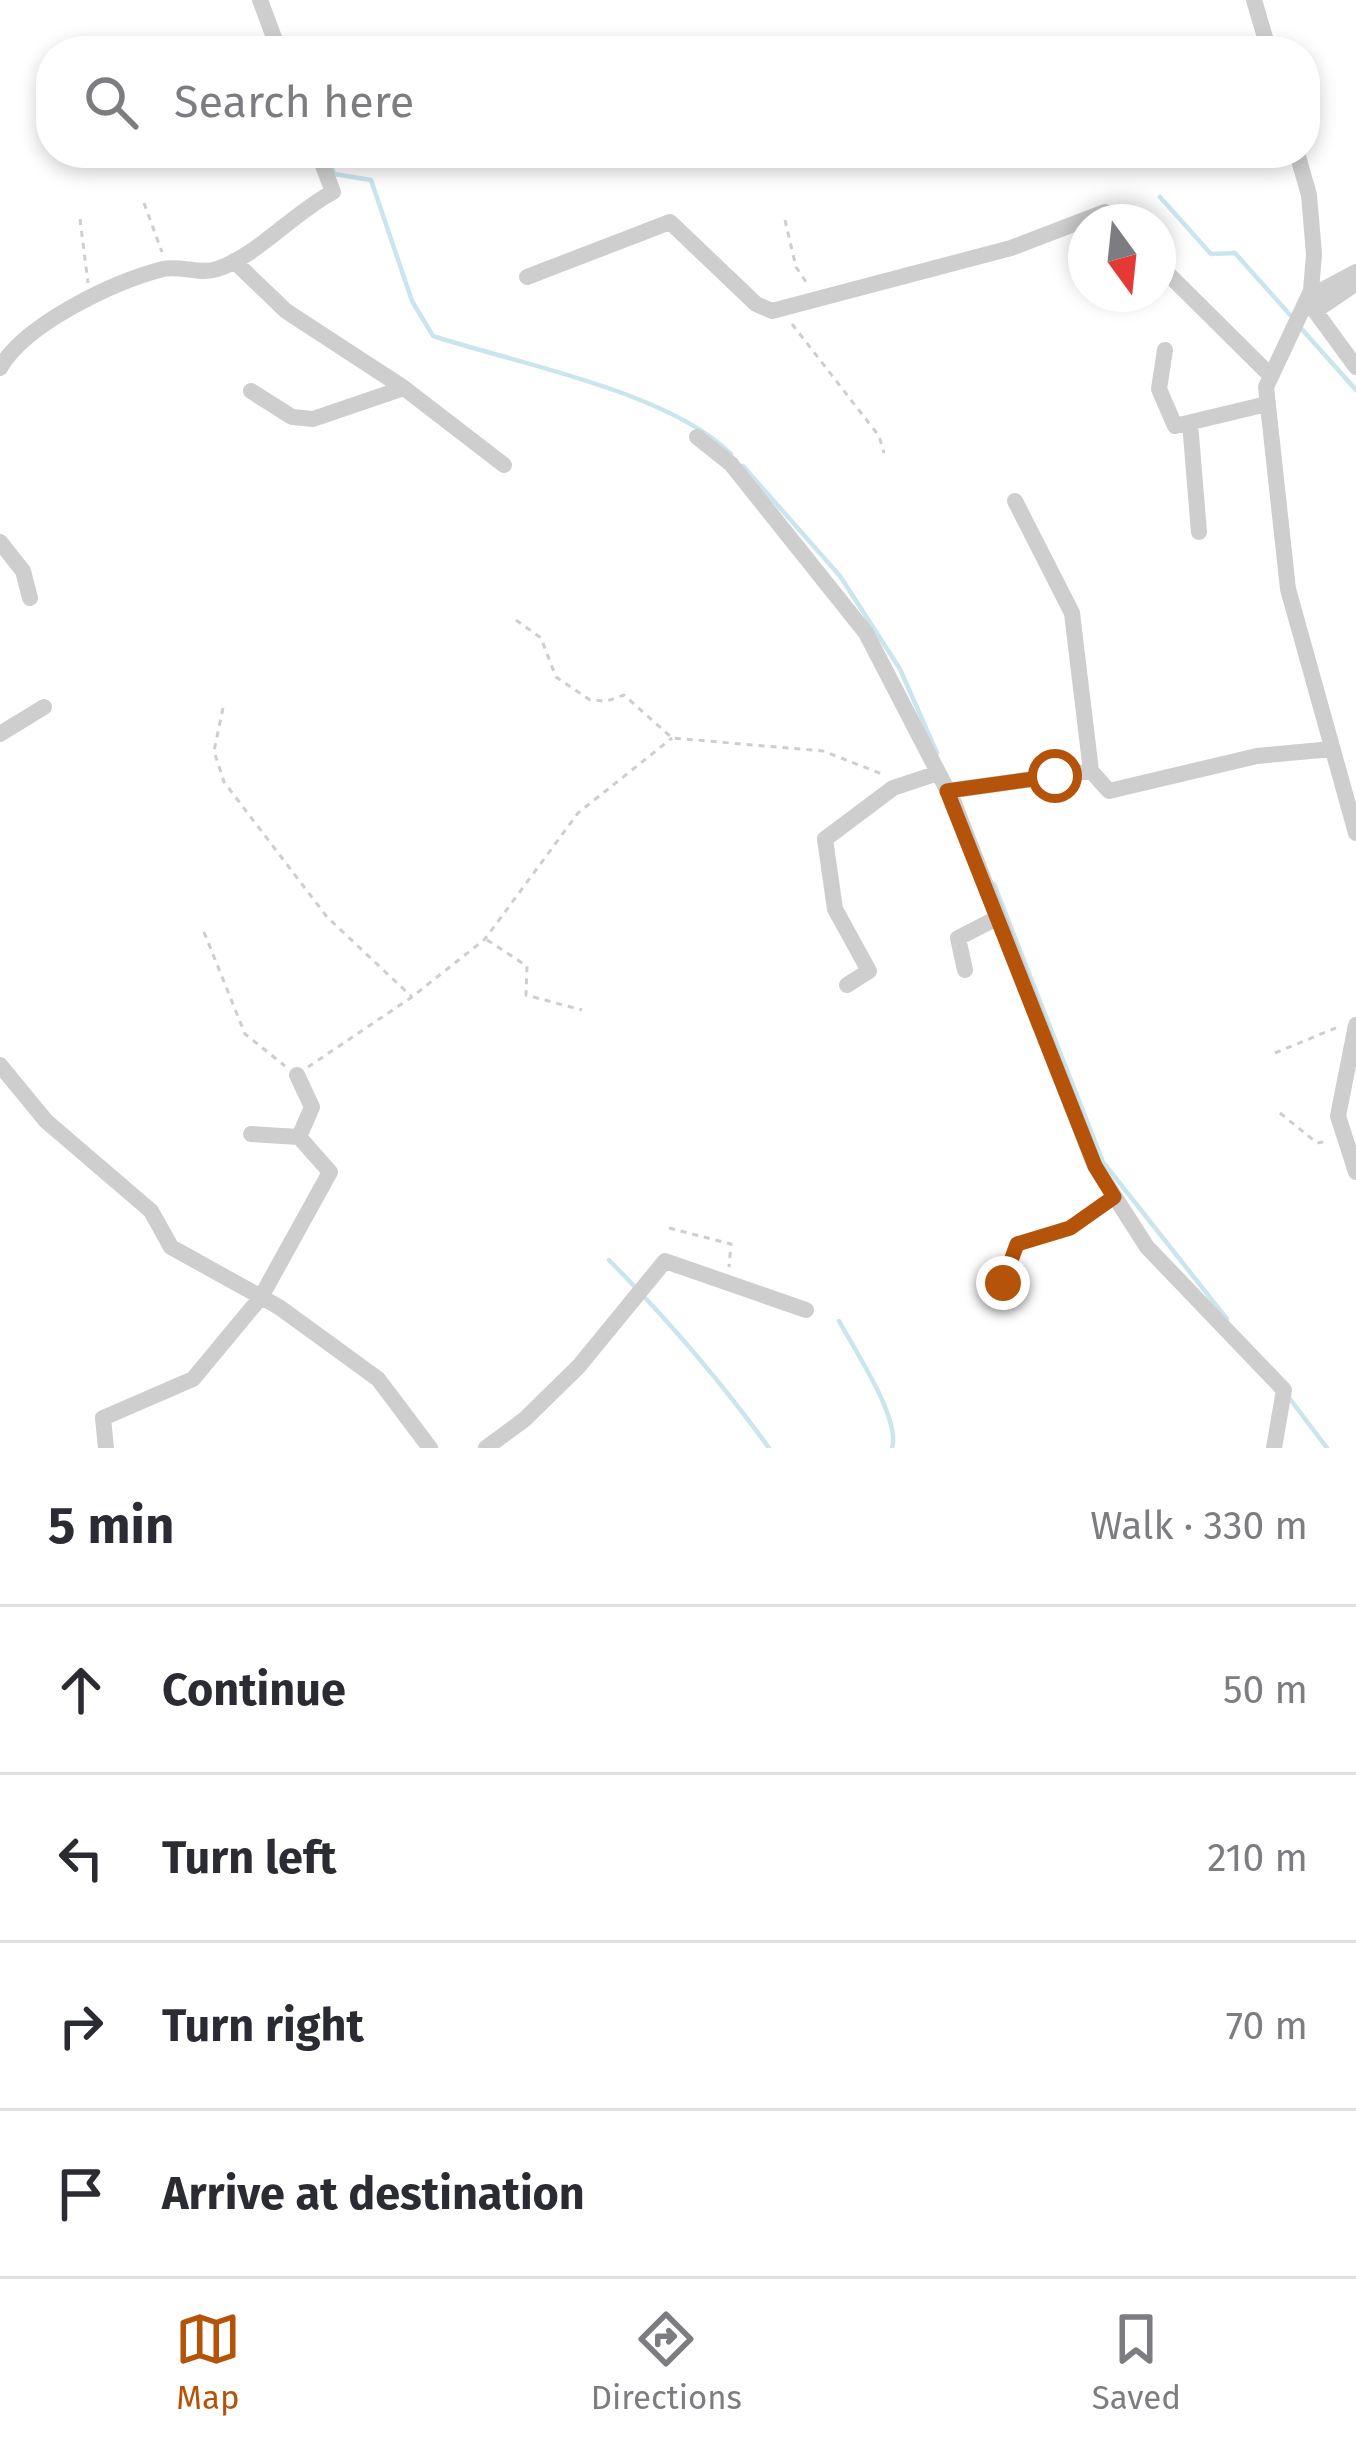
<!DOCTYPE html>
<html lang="en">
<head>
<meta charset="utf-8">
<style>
	:root { --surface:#fff; --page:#f7f7f7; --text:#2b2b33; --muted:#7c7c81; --line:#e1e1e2; --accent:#b45309 }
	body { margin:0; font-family:"Fira Sans",sans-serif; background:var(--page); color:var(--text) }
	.compass { position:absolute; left:1068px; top:204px; width:108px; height:108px; border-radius:50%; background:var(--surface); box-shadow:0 6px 18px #0003; rotate:165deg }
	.stop { position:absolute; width:36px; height:36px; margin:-27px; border:9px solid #b45309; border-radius:50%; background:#fff }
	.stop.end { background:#b45309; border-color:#fff; box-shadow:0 3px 12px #0008 }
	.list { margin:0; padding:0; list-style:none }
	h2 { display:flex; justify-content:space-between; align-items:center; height:156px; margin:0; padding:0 48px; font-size:51px }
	h2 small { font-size:39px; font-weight:400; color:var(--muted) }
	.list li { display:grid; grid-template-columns:78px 1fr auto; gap:36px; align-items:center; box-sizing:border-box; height:168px; padding:0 48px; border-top:3px solid var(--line) }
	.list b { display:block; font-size:45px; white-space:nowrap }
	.list em { font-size:39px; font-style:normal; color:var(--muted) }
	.icon { flex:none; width:66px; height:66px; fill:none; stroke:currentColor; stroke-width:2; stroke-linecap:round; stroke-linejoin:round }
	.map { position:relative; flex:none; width:1356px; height:1448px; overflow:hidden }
	.search { position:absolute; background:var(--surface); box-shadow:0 6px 18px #0003; left:36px; right:36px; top:36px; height:132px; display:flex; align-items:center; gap:30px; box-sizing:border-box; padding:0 42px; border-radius:48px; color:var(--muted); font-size:45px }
	.sheet { height:828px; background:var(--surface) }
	nav { display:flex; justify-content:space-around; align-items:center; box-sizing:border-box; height:168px; border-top:3px solid var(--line); background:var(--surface); font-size:33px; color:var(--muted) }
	nav a { display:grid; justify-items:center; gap:6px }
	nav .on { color:var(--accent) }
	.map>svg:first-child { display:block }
</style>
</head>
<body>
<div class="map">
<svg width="1356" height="1448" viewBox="0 0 1356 1448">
	<rect width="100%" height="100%" fill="#fff"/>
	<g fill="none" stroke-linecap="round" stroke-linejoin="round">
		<!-- stream -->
		<path stroke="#cbe5ee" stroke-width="4.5" d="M 328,153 L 334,174 L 371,180 L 412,301 L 433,336 C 519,364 669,392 731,454
			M 1160,197 L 1211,254 L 1235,253 L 1292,317
			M 1299,326 L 1356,390
			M 743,466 L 840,576 L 900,669 L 937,753
			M 994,884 L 1103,1162 L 1227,1319
			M 609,1260 C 667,1319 720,1380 769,1448
			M 839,1321 C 854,1349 901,1419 892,1448
			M 1290,1399 L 1327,1448"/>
		<!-- path -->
		<path stroke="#cecece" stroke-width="3" stroke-dasharray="6 6" stroke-linecap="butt" d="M 144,203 L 162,252
			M 80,219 L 88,283
			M 785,220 L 796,267 L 808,285
			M 792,324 L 879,436 L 884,453
			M 516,620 L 541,638 L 556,677 L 590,700 L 607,701 L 624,695 L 672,738 L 823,751 L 882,774
			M 223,708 L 214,751 L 224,782 L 327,917 L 412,997
			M 204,932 L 245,1034 L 285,1066
			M 487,940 L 527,966 L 526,995 L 582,1010
			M 1275,1053 L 1338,1027
			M 308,1067 L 412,997 L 485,939 L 578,813 L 672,738
			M 1280,1113 L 1317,1143 L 1328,1141
			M 669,1228 L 731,1244 L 729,1267
			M 1003,1283 L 1017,1244 L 1070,1228 L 1103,1205"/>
		<!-- minor -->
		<path stroke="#cecece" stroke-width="16" d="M 260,0 L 279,51
			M 1254,0 L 1269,51
			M 1297,153 L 1309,195 L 1314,254 L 1311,291 L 1266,387 L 1288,589 L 1356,833
			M 234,261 L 286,311 L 404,388 L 504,465
			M 1158,264 L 1271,376
			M 527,277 L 670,222 L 756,304 L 772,311 L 1011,248 L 1105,212 L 1116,222
			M 1309,297 L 1356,272
			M 1306,304 L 1315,311 L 1356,367
			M 1315,311 L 1355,284
			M 1165,350 L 1159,389 L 1175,426 L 1267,404
			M 0,368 C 25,324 113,282 163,269 C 180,265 201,275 217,269 C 254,258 296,211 333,192 L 318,153
			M 251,391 L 292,417 L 313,419 L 404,388
			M 1190,423 L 1199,532
			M 697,437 L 731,464 L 866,633 L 954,803 L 1095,1166 L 1147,1247 L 1284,1390 L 1274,1448
			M 1015,501 L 1072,613 L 1091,771
			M 0,542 L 23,571 L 30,598
			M 0,734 L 44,707
			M 947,791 L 1091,771 L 1109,791 L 1257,756 L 1332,749
			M 965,970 L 958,938 L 997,918
			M 847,985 L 869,971 L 835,909 L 825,839 L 893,788 L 938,773
			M 1356,1025 L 1338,1116 L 1356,1172
			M 0,1065 L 46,1121 L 151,1211 L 171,1247 L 279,1307 L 378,1379 L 430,1448
			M 251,1134 L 299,1137
			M 106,1448 L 103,1418 L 193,1379 L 261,1297 L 330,1172 L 299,1137 L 312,1107 L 297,1075
			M 486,1448 L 525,1419 L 579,1366 L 665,1261 L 806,1310"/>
	</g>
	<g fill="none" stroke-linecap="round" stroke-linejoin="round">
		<!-- route -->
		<path stroke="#b45309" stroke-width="15" d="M 1003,1283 L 1017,1244 L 1070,1228 L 1114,1197 L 1095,1166 L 947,791 L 1055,776"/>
	</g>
</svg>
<svg class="compass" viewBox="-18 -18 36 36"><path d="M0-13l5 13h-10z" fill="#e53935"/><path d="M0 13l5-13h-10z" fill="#7c7c81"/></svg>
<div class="stop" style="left:1055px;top:776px"></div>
<div class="stop end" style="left:1003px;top:1283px"></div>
<div class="search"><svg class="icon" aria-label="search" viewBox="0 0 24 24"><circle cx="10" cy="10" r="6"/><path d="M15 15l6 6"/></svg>Search here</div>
</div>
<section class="sheet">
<h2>5 min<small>Walk · 330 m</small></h2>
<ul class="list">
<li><svg class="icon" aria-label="ahead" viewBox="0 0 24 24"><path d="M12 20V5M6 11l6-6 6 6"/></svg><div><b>Continue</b></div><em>50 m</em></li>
<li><svg class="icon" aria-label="left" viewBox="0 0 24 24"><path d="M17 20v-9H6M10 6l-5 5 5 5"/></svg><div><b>Turn left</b></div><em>210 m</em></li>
<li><svg class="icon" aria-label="right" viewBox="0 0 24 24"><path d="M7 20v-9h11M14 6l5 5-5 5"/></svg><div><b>Turn right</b></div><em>70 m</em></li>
<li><svg class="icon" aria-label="arrive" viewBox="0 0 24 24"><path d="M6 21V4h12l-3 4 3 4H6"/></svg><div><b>Arrive at destination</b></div></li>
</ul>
</section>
<nav>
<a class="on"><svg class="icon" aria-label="map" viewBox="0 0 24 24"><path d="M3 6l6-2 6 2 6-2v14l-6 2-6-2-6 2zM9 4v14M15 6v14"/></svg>Map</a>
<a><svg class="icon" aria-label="directions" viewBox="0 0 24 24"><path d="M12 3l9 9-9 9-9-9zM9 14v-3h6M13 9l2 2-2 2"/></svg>Directions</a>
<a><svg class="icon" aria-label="saved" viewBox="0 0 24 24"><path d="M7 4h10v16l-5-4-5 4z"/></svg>Saved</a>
</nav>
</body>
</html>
